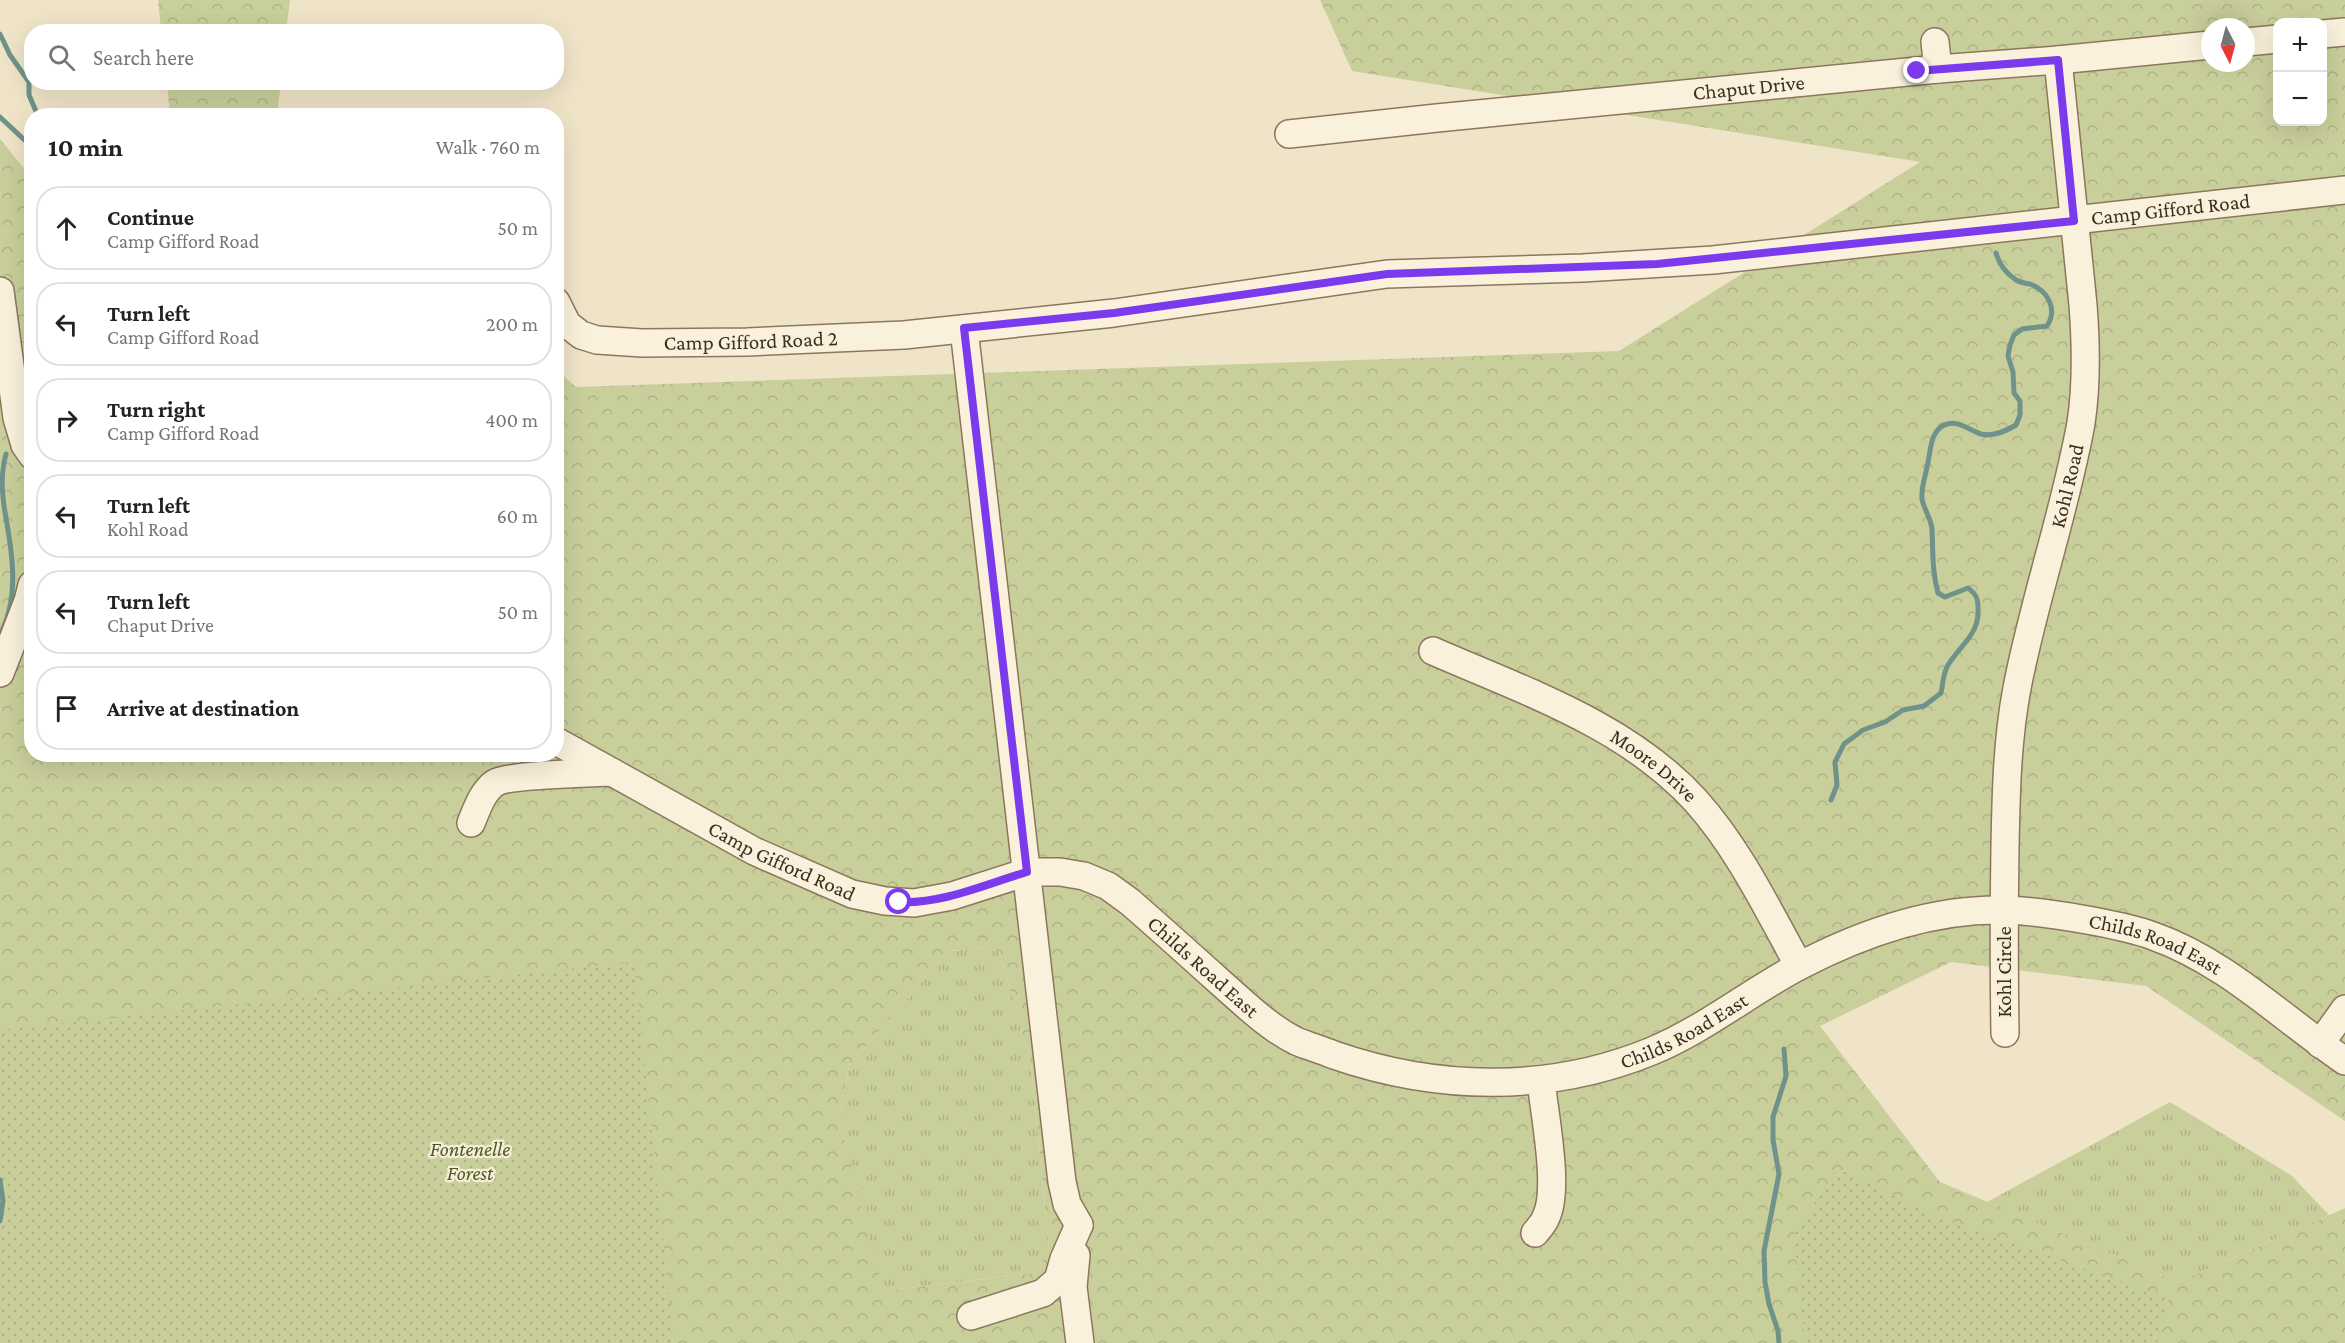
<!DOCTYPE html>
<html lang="en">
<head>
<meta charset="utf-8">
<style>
	:root { --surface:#fff; --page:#f2f2f2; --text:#222; --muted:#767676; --line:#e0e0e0 }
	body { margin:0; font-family:"Crimson Pro",serif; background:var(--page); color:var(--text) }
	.controls { position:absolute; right:18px; top:18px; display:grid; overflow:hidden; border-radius:12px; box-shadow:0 6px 24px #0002 }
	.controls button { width:54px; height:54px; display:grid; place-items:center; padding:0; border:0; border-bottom:2px solid var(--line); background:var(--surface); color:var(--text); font:30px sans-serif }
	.compass { position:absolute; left:2201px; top:18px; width:54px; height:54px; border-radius:50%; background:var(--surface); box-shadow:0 6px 24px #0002; rotate:174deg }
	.stop { position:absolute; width:18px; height:18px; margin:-14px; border:4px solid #7c3aed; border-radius:50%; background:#fff }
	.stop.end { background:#7c3aed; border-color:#fff; box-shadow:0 2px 6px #0008 }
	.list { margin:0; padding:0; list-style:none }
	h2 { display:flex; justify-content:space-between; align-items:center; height:78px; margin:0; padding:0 24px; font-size:26px }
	h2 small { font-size:20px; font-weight:400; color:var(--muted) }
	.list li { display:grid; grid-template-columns:39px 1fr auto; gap:18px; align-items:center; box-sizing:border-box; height:84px; margin:0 12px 12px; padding:0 12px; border:2px solid var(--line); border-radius:24px }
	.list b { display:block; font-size:22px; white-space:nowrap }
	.list p { margin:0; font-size:20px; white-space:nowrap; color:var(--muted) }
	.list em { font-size:20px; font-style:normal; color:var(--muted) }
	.icon { flex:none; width:33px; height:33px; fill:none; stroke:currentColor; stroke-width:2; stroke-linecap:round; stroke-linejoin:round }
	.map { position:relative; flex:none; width:2345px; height:1343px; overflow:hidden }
	.search { position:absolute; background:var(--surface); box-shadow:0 6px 24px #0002; left:24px; top:24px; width:540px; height:66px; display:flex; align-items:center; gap:15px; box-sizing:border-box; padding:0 21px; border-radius:24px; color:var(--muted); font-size:22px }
	.panel { position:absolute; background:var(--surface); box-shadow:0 6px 24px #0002; left:24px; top:108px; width:540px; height:654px; border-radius:24px }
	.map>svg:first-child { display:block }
</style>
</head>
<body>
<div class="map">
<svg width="2345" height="1343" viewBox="0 0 2345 1343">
	<defs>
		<pattern id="grass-tufts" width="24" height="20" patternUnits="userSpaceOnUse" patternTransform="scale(1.5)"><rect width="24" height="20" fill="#c9cf9b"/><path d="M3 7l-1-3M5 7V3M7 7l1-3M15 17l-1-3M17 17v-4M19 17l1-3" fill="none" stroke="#aeb285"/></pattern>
		<pattern id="forest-crowns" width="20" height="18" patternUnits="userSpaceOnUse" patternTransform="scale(1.5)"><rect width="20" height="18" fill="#c9cf9b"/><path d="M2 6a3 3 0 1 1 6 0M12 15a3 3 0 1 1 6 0" fill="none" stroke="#aeb285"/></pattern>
		<pattern id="park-dots" width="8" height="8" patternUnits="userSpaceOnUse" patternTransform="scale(1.5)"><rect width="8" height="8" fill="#c9cf9b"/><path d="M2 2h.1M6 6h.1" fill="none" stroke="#aeb285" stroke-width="1.8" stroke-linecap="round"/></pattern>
	</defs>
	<rect width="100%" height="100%" fill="#f0e4c8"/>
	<!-- grass -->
	<path fill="url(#grass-tufts)" d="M 998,947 L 1031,1063 L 1049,1250 L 1035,1273 L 882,1291 L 839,1121 L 849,1066 L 948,951 Z
		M 2170,1102 L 2291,1175 L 2329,1215 L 2179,1282 L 1987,1202 Z"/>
	<!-- forest -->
	<path fill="url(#forest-crowns)" fill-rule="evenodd" d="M 158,0 L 290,0 L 286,31 L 161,31 Z
		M 1320,0 L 2345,0 L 2345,1121 L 2146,986 L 1951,962 L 1820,1026 L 1940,1182 L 2179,1282 L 2345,1208 L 2345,1343 L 0,1343 L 0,139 L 31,177 L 32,754 L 556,754 L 557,370 L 576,387 L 1619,351 L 1920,162 L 1352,71 ZM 2278,22 L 2322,22 L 2322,122 L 2278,122 ZM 2210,27 L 2246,27 L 2246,63 L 2210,63 ZM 998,947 L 1031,1063 L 1049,1250 L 1035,1273 L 883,1291 L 839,1121 L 849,1066 L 948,951 Z
		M 167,83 L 281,83 L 277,115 L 170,115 Z"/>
	<!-- park -->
	<path fill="url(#park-dots)" d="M 634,962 L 674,1343 L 0,1343 L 0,1030 Z
		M 1837,1168 L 1939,1218 L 2169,1298 L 2157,1343 L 1805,1343 L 1794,1235 Z"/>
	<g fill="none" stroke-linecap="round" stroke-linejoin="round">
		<!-- stream -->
		<path stroke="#6f938a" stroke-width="5" d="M 0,34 L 10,55 L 29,82 L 29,95 L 38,116
			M 0,117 L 32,147
			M 32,306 C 24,316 27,329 32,340
			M 0,635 C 19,599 13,557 6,518 C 2,496 0,475 6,454
			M 1831,800 L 1837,785 L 1835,762 L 1844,744 L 1863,730 L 1885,722 L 1903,710 L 1924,706 L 1941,693 C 1943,684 1943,673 1948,665 C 1960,645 1980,634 1978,608 C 1978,598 1976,594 1968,588 L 1945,597 L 1938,593 C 1932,571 1933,551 1932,529 C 1931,518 1924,510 1922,499 C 1921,486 1925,479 1927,467 C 1931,453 1929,429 1947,424 C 1959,420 1970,431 1981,434 C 1994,437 2006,431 2016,425 L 2020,415 L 2020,401 L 2014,393 L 2013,372 L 2008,356 L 2010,345 L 2014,335 L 2022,329 L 2047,326 C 2058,309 2048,291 2030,284 C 2025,283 2021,283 2016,280 C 2007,274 1999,264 1996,253
			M 0,1180 L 3,1201 L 0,1221
			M 1779,1343 L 1778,1331 L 1769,1304 L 1765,1282 L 1764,1251 L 1779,1174 L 1773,1140 L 1773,1117 L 1786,1076 L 1784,1049"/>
		<!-- minor casing -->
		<g stroke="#8d765c" stroke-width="30">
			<g id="minor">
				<path d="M 2322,34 L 2345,32"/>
				<path d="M 1935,42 L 1938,69"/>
				<path d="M 2246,42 L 2278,39"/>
				<path id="s1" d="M 1289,134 L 1437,118 L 1938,69 L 2058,60 L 2210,45"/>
				<path d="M 0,291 L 17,418 L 25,445 L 32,455"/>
				<path id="s2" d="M 556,302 L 567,324 L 581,335 L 597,340 L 642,343 L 747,342 L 904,335 L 1114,313 L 1387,274 L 1583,268 L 1713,260 L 2345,190"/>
				<path d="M 964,329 L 1062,1182 L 1067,1204 L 1079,1225"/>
				<path id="s3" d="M 1433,651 C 1524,691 1627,725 1696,801 C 1739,849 1768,910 1799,966"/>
				<path d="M 0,673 L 28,601 L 32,585"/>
				<path id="s4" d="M 556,741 L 754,851 L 852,894 L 885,901 L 914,903 L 952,896 L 1027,872 L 1060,872 L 1084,876 L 1108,886 L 1130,902 C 1161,929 1191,956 1221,983 C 1245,1004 1268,1027 1296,1041 C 1308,1046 1322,1050 1334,1055 C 1438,1091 1550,1093 1652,1051 C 1703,1030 1750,992 1799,966 C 1862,933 1935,908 2006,910 C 2033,911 2060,915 2087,920 C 2108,924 2132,928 2153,936 C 2225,961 2283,1019 2345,1061"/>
				<path d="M 471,823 C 477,809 482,792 495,783 C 507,775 591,773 611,772"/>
				<path id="s5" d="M 2005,1033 C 2004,971 2004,909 2005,847 C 2006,794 2007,741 2017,688 C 2034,599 2065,512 2081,423 C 2087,384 2086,344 2083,305 L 2058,60"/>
				<path d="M 2320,1044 L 2345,1009"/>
				<path d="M 1535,1233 C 1539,1228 1544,1223 1546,1217 C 1560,1189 1544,1113 1541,1080"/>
				<path d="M 1076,1255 L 1073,1287 L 1080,1343"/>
				<path d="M 971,1316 L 1043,1293 L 1058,1280 L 1064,1259 L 1079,1225"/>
			</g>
		</g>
		<!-- minor -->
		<use href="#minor" stroke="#faf1dc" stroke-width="27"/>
	</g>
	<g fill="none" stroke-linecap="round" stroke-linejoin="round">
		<!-- route -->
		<path stroke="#7c3aed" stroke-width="8" d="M 899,902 C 943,904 986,884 1027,872 L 964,328 L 1114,313 L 1387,274 L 1657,264 L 2074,221 L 2058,60 L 1917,71"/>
	</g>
	<g text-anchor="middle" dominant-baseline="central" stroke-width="4.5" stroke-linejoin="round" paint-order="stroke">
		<!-- street labels -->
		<g font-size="21" fill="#3d2e20" stroke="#f7eed8">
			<text stroke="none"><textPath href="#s1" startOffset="462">Chaput Drive</textPath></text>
			<text stroke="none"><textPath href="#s2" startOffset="1640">Camp Gifford Road</textPath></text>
			<text stroke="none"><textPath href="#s2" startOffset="213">Camp Gifford Road 2</textPath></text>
			<text stroke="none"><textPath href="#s5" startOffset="554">Kohl Road</textPath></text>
			<text stroke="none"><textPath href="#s3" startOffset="250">Moore Drive</textPath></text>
			<text stroke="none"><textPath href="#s4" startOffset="256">Camp Gifford Road</textPath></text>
			<text stroke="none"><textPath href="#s4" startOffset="1748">Childs Road East</textPath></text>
			<text stroke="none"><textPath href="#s4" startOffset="722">Childs Road East</textPath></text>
			<text transform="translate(2004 972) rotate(-90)">Kohl Circle</text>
			<text stroke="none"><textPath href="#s4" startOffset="1244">Childs Road East</textPath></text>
		</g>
		<!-- park labels -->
		<g font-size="21" font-style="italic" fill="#4d5a26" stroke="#f7eed8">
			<text x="470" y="1149">Fontenelle<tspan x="470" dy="24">Forest</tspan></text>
		</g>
	</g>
</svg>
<div class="controls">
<button>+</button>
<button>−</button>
</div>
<svg class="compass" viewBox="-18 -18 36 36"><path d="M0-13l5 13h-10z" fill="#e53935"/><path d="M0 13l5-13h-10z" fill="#767676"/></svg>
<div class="stop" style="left:899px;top:902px"></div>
<div class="stop end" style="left:1917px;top:71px"></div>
<div class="search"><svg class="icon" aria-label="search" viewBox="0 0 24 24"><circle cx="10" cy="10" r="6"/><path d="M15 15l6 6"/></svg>Search here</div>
<section class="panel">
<h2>10 min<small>Walk · 760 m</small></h2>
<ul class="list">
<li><svg class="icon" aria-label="ahead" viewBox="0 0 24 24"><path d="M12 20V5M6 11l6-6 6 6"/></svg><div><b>Continue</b><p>Camp Gifford Road</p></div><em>50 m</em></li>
<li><svg class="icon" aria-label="left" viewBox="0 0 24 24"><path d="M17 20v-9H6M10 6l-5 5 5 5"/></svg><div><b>Turn left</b><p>Camp Gifford Road</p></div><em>200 m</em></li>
<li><svg class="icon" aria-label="right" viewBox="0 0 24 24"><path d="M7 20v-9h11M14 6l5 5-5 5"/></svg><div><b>Turn right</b><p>Camp Gifford Road</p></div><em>400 m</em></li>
<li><svg class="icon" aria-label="left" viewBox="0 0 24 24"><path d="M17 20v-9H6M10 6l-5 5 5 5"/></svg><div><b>Turn left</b><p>Kohl Road</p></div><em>60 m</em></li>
<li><svg class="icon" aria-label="left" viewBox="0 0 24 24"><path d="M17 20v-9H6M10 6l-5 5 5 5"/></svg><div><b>Turn left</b><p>Chaput Drive</p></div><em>50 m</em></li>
<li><svg class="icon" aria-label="arrive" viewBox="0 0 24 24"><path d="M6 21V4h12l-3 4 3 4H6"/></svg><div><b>Arrive at destination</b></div></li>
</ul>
</section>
</div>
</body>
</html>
